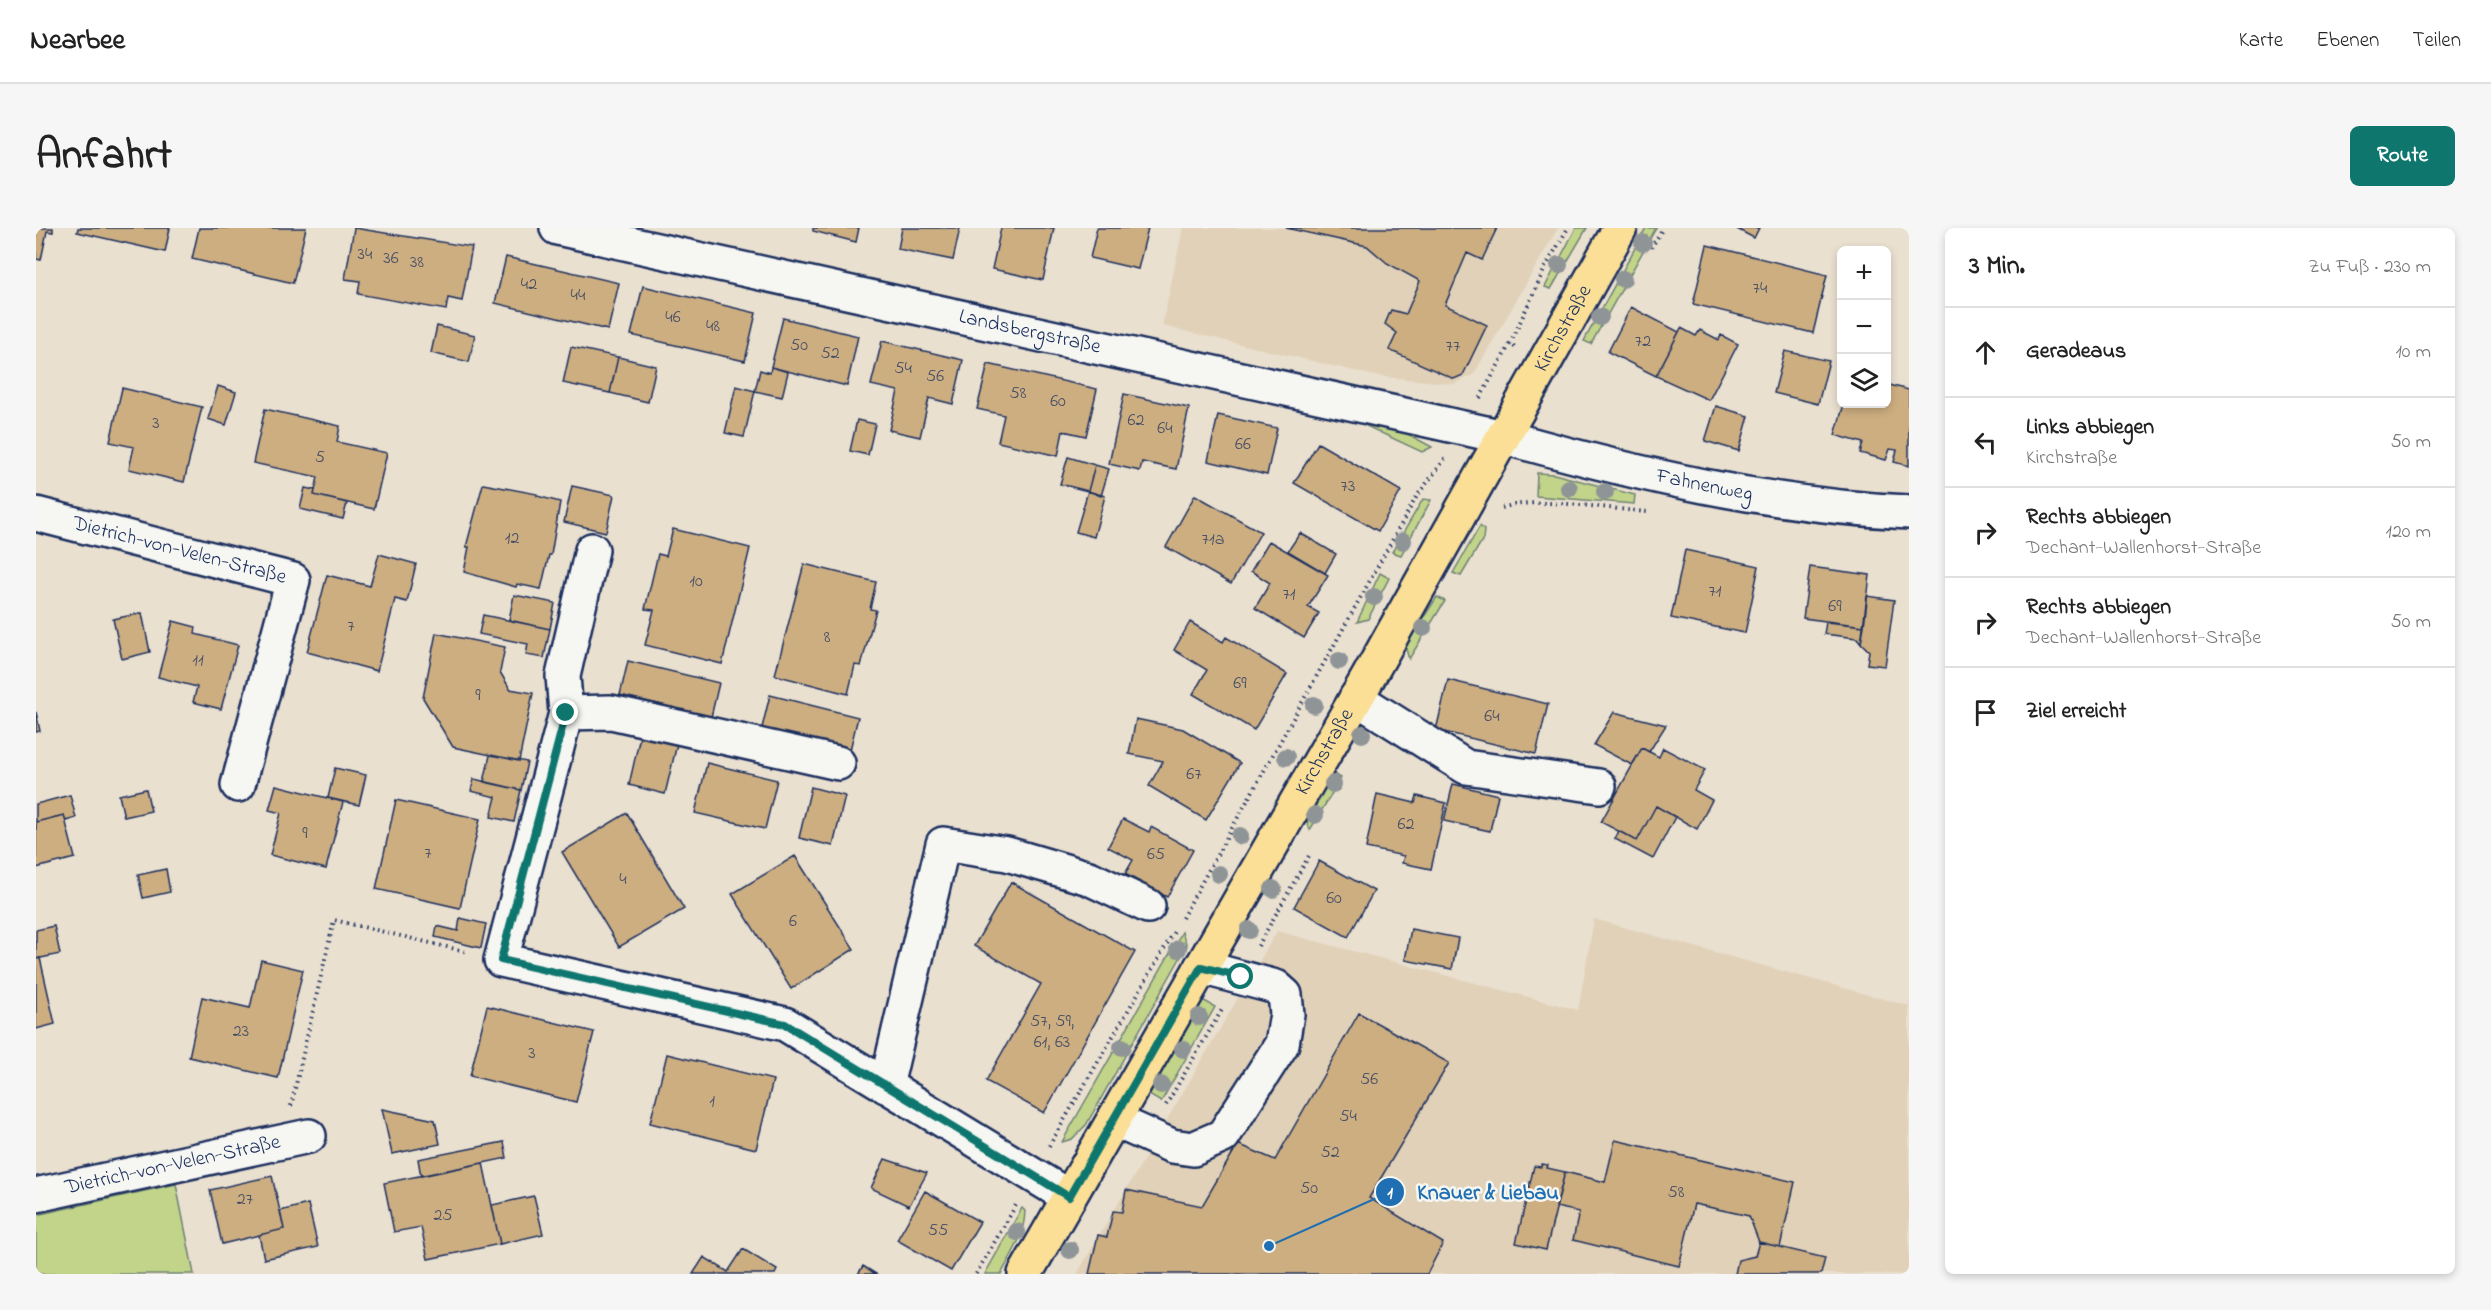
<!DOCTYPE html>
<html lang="de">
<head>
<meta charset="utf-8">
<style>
	:root { --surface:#fff; --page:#f6f6f6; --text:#222; --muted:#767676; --line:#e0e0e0; --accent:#0f766e }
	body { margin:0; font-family:"Indie Flower",sans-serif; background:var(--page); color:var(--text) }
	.controls { position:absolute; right:18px; top:18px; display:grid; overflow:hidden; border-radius:9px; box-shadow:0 3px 9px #0003 }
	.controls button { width:54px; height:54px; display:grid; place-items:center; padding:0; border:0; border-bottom:2px solid var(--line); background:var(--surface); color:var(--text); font:30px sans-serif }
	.stop { position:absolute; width:18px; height:18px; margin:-14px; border:4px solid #0f766e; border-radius:50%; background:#fff }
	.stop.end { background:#0f766e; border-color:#fff; box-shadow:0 2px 6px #0008 }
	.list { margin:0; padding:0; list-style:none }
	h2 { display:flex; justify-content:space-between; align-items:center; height:78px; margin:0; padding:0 24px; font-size:26px }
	h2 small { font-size:20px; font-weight:400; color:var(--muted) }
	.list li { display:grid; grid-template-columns:39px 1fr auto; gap:18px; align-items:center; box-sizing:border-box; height:90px; padding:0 24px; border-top:2px solid var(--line) }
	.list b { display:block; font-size:22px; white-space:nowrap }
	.list p { margin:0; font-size:20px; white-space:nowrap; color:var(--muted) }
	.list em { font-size:20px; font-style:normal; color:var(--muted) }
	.icon { flex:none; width:33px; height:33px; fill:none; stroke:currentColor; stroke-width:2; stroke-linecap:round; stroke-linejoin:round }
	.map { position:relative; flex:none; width:1873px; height:1046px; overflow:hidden; border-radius:9px }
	header { display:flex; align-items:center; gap:36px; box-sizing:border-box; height:84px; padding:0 30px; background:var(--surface); border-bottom:2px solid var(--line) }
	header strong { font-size:28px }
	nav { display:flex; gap:33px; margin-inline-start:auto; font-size:21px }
	.intro { display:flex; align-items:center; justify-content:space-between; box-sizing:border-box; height:144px; padding:0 36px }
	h1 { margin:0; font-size:42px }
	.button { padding:15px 27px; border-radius:9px; background:var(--accent); color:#fff; font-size:21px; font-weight:700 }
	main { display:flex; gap:36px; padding:0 36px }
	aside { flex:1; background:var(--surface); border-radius:9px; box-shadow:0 3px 9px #0003 }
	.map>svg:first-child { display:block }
</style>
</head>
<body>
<header>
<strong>Nearbee</strong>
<nav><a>Karte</a><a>Ebenen</a><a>Teilen</a></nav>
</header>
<div class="intro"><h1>Anfahrt</h1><a class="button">Route</a></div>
<main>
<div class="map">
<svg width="1873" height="1046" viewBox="0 0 1873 1046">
	<rect width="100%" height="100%" fill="#eae0d0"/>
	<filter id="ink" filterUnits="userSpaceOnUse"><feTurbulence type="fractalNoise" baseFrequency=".0167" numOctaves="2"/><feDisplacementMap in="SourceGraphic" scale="12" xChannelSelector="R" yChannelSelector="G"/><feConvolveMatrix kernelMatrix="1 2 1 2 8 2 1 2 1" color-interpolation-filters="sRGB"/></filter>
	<g filter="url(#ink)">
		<!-- built -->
		<path fill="#e1d1b8" d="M 1147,0 L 1522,0 L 1438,146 L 1419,156 L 1340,148 L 1126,98 Z
			M 1558,691 L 1873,778 L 1873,1046 L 1041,1046 L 1241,703 L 1542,782 Z"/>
		<!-- green -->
		<path fill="#c2d489" stroke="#6e8274" stroke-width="1.5" d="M 1540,0 L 1551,0 L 1515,61 L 1509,59 Z
			M 1610,0 L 1620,0 L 1555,116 L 1548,113 Z
			M 1332,190 L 1366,203 L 1396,219 L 1386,224 L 1326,196 Z
			M 1501,245 L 1518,246 L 1599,267 L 1598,276 L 1500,268 Z
			M 1387,271 L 1395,272 L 1365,327 L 1356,324 Z
			M 1444,298 L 1448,302 L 1447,311 L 1425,348 L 1417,345 Z
			M 1344,345 L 1353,350 L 1332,391 L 1321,394 Z
			M 1401,369 L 1409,373 L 1373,431 L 1369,418 Z
			M 1295,544 L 1305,550 L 1274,602 L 1269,588 Z
			M 1146,704 L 1151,718 L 1050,897 L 1036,911 L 1026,914 Z
			M 1165,771 L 1179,779 L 1125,874 L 1113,867 Z
			M 140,956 L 158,1046 L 0,1046 L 0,987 Z
			M 986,980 L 989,983 C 988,1008 977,1025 965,1046 L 949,1046 Z"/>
		<!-- building -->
		<path fill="#cdae81" stroke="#1b2f5e" stroke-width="1.5" d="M 0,0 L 17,0 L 17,4 L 11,3 L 5,32 L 0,31 Z
			M 42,0 L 134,0 L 129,24 L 41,4 Z
			M 163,0 L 270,0 L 257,55 L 156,31 Z
			M 318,0 L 436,19 L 426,73 L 412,70 L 410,82 L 322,66 L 324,53 L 309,51 Z
			M 777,0 L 823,0 L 820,14 L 777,3 Z
			M 866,0 L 924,0 L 917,32 L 862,21 Z
			M 965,0 L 1018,0 L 1007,52 L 956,41 Z
			M 1061,0 L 1112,0 L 1102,41 L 1054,30 Z
			M 1250,0 L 1461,0 L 1446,32 L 1431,25 L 1409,77 L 1451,97 L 1427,147 L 1418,151 L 1353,122 L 1361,105 L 1349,96 L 1355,82 L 1370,86 L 1384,53 L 1351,35 L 1331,18 Z
			M 1699,0 L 1723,0 L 1718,10 Z
			M 1671,17 L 1791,47 L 1777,105 L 1657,76 Z
			M 470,29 L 583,55 L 572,102 L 459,75 Z
			M 607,58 L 720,85 L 709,133 L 595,107 Z
			M 1595,79 L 1643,104 L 1620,148 L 1572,124 Z
			M 747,90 L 822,108 L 811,158 L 735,139 Z
			M 401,98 L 439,107 L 433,134 L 395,125 Z
			M 1645,100 L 1660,108 L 1664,102 L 1683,112 L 1685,107 L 1702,116 L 1673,172 L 1620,148 Z
			M 846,113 L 927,132 L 917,176 L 893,170 L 884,209 L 853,202 L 862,163 L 835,157 Z
			M 535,119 L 582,129 L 574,165 L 527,155 Z
			M 1749,123 L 1793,133 L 1782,176 L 1738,165 Z
			M 582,129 L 620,138 L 612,174 L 574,165 Z
			M 952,136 L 1061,161 L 1050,208 L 1027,203 L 1022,228 L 962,214 L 968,187 L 941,181 Z
			M 735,139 L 752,144 L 746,169 L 719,163 L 724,142 L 734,145 Z
			M 1850,156 L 1873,162 L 1873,238 L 1858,234 L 1861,222 L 1854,221 L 1850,232 L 1824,225 L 1827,215 L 1799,207 L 1808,176 L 1850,176 Z
			M 182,158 L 200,164 L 190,197 L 172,191 Z
			M 700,158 L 719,163 L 708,209 L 689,205 Z
			M 86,160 L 166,179 L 148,254 L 93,241 L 98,219 L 74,214 Z
			M 1088,166 L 1153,180 L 1140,241 L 1106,234 L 1104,243 L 1073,236 Z
			M 1680,178 L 1713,188 L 1703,223 L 1669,213 Z
			M 229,181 L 304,198 L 301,214 L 351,225 L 338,281 L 278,267 L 282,249 L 217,235 Z
			M 1182,187 L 1241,200 L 1231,247 L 1172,233 Z
			M 821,192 L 839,196 L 832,227 L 814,223 Z
			M 1282,215 L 1365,263 L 1342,303 L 1258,255 Z
			M 1032,229 L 1059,237 L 1052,263 L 1024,256 Z
			M 1059,237 L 1073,241 L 1065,268 L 1052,263 Z
			M 447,256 L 501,266 L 501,268 L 524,274 L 515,327 L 513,327 L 505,361 L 481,356 L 480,359 L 428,344 L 433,319 L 430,319 Z
			M 536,258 L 578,267 L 570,304 L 528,294 Z
			M 269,260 L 279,262 L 278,267 L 311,275 L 307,291 L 264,281 Z
			M 1052,263 L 1069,268 L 1058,309 L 1040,304 Z
			M 1159,267 L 1225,304 L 1195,356 L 1130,319 Z
			M 637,301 L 714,320 L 686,436 L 609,417 L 618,382 L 609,381 L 622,326 L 630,328 Z
			M 1264,305 L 1300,326 L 1289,345 L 1252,323 Z
			M 1233,313 L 1292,347 L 1272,379 L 1283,385 L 1268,410 L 1219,380 L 1234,355 L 1215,343 Z
			M 1649,322 L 1723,338 L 1709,405 L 1635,390 Z
			M 343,326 L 380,336 L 371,374 L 359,371 L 341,443 L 271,424 L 291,347 L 334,358 Z
			M 768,336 L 840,354 L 834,381 L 840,382 L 825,438 L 819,437 L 812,466 L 739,447 Z
			M 1774,339 L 1834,347 L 1828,398 L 1767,390 Z
			M 478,367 L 519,375 L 514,401 L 473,392 Z
			M 1831,368 L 1858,372 L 1849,438 L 1831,436 L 1833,423 L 1825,415 Z
			M 106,385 L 114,424 L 86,431 L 77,391 Z
			M 447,387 L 514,401 L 508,430 L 490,427 L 492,416 L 443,406 Z
			M 137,393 L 160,399 L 159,406 L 202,417 L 185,481 L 157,474 L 161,459 L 122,449 Z
			M 1154,394 L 1187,414 L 1190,409 L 1251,446 L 1218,502 L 1157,466 L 1171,442 L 1138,422 Z
			M 1790,394 L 1828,398 L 1825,415 L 1821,410 L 1788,406 Z
			M 400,405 L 469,419 L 464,444 L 474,461 L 497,465 L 483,533 L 417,519 L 387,470 Z
			M 592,433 L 683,455 L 675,489 L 584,467 Z
			M 1412,452 L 1512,476 L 1500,526 L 1400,502 Z
			M 734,467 L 822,489 L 814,522 L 726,500 Z
			M 0,484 L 4,503 L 0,504 Z
			M 1578,484 L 1630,497 L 1613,524 L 1606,520 L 1596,537 L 1558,517 Z
			M 1100,491 L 1147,501 L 1204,535 L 1170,592 L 1113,558 L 1127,533 L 1093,526 Z
			M 604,508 L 641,516 L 629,566 L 593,557 Z
			M 1606,520 L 1623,529 L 1627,520 L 1669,542 L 1658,562 L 1676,572 L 1661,601 L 1620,578 L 1601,613 L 1565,594 Z
			M 454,527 L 491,534 L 485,562 L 448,554 Z
			M 671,535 L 741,552 L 729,601 L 659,585 Z
			M 299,540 L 330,547 L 323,577 L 292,570 Z
			M 438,551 L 485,562 L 478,594 L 455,589 L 460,569 L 435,563 Z
			M 1417,556 L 1462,567 L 1454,603 L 1408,593 Z
			M 240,557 L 307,574 L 290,641 L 234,627 L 245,585 L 233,582 Z
			M 775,559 L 809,568 L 797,618 L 763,610 Z
			M 110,561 L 115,583 L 88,589 L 83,567 Z
			M 1341,566 L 1379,575 L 1381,568 L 1410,575 L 1395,641 L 1366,635 L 1368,628 L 1330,620 Z
			M 34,567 L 40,590 L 30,593 L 28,587 L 0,594 L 0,576 Z
			M 360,572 L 444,591 L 424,680 L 340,661 Z
			M 1620,578 L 1639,589 L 1617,631 L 1579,611 L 1583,603 L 1601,613 Z
			M 591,585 L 648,681 L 583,719 L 526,624 Z
			M 28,587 L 39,630 L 0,640 L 0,594 Z
			M 1087,591 L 1113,604 L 1115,599 L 1157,622 L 1131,669 L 1089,646 L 1097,632 L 1072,619 Z
			M 759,628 L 818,721 L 755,761 L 696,666 Z
			M 1283,633 L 1338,663 L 1312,709 L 1258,679 Z
			M 130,641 L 134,664 L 107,670 L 102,647 Z
			M 975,654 L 1099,724 L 1008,885 L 950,853 L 1005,756 L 938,718 Z
			M 424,690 L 450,696 L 445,720 L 399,709 L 401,698 L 422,703 Z
			M 18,698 L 24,726 L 0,731 L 0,702 Z
			M 1375,701 L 1422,710 L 1416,741 L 1369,732 Z
			M 4,730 L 19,796 L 0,801 L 0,731 Z
			M 225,732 L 267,742 L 242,850 L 153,829 L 166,769 L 214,780 Z
			M 451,778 L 558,804 L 540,874 L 434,848 Z
			M 1323,785 L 1413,835 L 1333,970 L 1407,1015 L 1391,1046 L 1053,1046 L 1062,1007 L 1071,1009 L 1077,983 L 1086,984 L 1090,962 L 1166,978 L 1202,916 L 1239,932 Z
			M 631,826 L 737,852 L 720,921 L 614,895 Z
			M 346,881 L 399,892 L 404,916 L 356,926 Z
			M 1579,912 L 1759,954 L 1744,1019 L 1723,1014 L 1713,988 L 1658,976 L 1643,1038 L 1537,1012 L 1543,984 L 1520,979 L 1529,944 L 1569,954 Z
			M 468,914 L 471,930 L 385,948 L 382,931 Z
			M 849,931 L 891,945 L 873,978 L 835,960 Z
			M 447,935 L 464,1016 L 392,1031 L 385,999 L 358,1004 L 348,955 Z
			M 1506,936 L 1512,937 L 1511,940 L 1529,944 L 1510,1022 L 1480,1015 L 1498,938 L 1505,939 Z
			M 236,948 L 248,1001 L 186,1016 L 174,962 Z
			M 889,963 L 944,994 L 915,1043 L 861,1012 Z
			M 498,968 L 507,1006 L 464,1016 L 456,977 Z
			M 272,976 L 282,1019 L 228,1031 L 223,1007 L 248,1001 L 244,983 Z
			M 1723,1014 L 1789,1030 L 1785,1046 L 1699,1046 L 1702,1032 L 1719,1028 Z
			M 707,1021 L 741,1042 L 739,1046 L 657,1046 L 668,1029 L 692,1044 Z
			M 827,1038 L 840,1046 L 822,1046 Z"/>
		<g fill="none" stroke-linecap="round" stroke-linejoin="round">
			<!-- minor casing -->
			<g stroke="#1b2f5e" stroke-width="38">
				<g id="minor">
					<path id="s1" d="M 521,0 L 1468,209 C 1599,246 1736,278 1873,284"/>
					<path id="s2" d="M 0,286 L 257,352 L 202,557"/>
					<path d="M 556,322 L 527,448 L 530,485 L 465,732 L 749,796 L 1033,969"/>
					<path d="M 1320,470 L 1430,539 L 1563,558"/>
					<path d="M 530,485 L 575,484 L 802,535"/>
					<path d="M 850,858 L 907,616 L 971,626 L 1053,650 L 1112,678"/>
					<path d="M 1078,892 L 1136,918 L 1157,921 L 1187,908 L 1246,816 L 1251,786 L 1249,767 L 1240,759 L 1165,739"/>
					<path id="s3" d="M 0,967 L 273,908"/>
				</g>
			</g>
			<!-- major casing -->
			<g stroke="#1b2f5e" stroke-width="38">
				<g id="major">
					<path id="s4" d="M 989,1046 L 1333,448 L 1584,0"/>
				</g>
			</g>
			<!-- path -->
			<path stroke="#1b2f5e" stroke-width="4" stroke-dasharray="1.5 4.5" stroke-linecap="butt" d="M 1615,20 L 1627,0
				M 1474,116 L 1510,38 L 1532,0
				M 1444,170 L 1474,116 L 1479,119
				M 1466,280 C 1498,268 1574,281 1611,284
				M 1146,690 L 1381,268 L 1409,231
				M 1222,718 L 1274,626
				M 1130,877 L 1187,780
				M 255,878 L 298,692 L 432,724
				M 1013,918 L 1139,702
				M 940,1046 L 980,977"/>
			<!-- minor -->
			<use href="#minor" stroke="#f6f6f2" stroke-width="33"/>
			<!-- major -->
			<use href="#major" stroke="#fbdf96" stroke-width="33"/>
		</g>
		<!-- trees -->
		<g fill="#8f9597">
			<circle cx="1607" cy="15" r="9"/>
			<circle cx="1523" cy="37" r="9"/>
			<circle cx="1587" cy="51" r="9"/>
			<circle cx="1564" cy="89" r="9"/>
			<circle cx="1533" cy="260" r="9"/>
			<circle cx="1569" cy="264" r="9"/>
			<circle cx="1367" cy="313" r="9"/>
			<circle cx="1338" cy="369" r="9"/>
			<circle cx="1387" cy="400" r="9"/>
			<circle cx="1303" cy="433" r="9"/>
			<circle cx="1278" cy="477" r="9"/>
			<circle cx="1326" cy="506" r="9"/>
			<circle cx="1250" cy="529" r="9"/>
			<circle cx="1297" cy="556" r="9"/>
			<circle cx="1279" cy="587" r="9"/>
			<circle cx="1204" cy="608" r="9"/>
			<circle cx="1183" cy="646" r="9"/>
			<circle cx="1237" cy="661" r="9"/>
			<circle cx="1213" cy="702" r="9"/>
			<circle cx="1142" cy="721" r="9"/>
			<circle cx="1163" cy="789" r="9"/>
			<circle cx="1086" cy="819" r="9"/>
			<circle cx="1147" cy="821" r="9"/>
			<circle cx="1125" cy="857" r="9"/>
			<circle cx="981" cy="1004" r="9"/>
			<circle cx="1034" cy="1022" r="9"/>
		</g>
	</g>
	<g fill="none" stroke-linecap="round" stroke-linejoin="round" filter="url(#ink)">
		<!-- route -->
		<path stroke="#0f766e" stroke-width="8" d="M 530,485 L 465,732 L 749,796 L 1033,969 L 1165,739 L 1205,749"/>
	</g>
	<g text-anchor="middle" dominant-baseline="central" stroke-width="5" stroke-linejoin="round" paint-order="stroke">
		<!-- number labels -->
		<g font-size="18" fill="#484f67">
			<text x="329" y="27">34</text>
			<text x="355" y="31">36</text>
			<text x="381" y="35">38</text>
			<text x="493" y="57">42</text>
			<text x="1724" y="61">74</text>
			<text x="542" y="68">44</text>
			<text x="637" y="90">46</text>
			<text x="677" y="99">48</text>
			<text x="1607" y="114">72</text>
			<text x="763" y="118">50</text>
			<text x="1417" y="119">77</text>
			<text x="794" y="126">52</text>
			<text x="867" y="141">54</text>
			<text x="899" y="149">56</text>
			<text x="982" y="166">58</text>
			<text x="1022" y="174">60</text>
			<text x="1100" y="193">62</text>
			<text x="120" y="196">3</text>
			<text x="1129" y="201">64</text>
			<text x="1207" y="217">66</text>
			<text x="284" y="230">5</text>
			<text x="1312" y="259">73</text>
			<text x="476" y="311">12</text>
			<text x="1177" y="312">71a</text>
			<text x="660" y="354">10</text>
			<text x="1679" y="364">71</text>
			<text x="1253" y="367">71</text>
			<text x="1799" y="379">69</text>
			<text x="315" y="399">7</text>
			<text x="791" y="410">8</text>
			<text x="162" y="433">11</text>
			<text x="1204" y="456">69</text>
			<text x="442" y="468">9</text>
			<text x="1456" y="489">64</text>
			<text x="1158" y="547">67</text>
			<text x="1370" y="597">62</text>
			<text x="269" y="606">9</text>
			<text x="392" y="626">7</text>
			<text x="1120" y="627">65</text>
			<text x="587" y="652">4</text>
			<text x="1298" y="671">60</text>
			<text x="757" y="694">6</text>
			<text x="1016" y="794">57, 59,<tspan x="1016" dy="21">61, 63</tspan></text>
			<text x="205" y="804">23</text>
			<text x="496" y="826">3</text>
			<text x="1333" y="852">56</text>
			<text x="676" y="874">1</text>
			<text x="1312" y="889">54</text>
			<text x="1294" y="925">52</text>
			<text x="1273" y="961">50</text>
			<text x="1640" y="965">58</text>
			<text x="209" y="972">27</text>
			<text x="407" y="988">25</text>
			<text x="902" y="1003">55</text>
		</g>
		<!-- street labels -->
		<g font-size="21" fill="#1b2f5e" stroke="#f6f6f2">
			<text stroke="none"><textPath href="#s4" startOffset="1088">Kirchstraße</textPath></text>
			<text stroke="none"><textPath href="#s1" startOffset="484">Landsbergstraße</textPath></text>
			<text stroke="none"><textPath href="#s1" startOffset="1176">Fahnenweg</textPath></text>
			<text stroke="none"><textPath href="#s2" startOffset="148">Dietrich-von-Velen-Straße</textPath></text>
			<text stroke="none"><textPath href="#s4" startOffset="602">Kirchstraße</textPath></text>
			<text stroke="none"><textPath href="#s3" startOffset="140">Dietrich-von-Velen-Straße</textPath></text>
		</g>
	</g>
	<!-- callouts -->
	<path fill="none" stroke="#1f6fb2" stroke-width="2" d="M1233 1018L1354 964"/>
	<g fill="#1f6fb2" stroke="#f6f6f2" stroke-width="2">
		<circle cx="1233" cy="1018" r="6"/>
		<circle cx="1354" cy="964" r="15"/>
	</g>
	<g font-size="18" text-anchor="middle" font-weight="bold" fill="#fff">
		<text x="1354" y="970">1</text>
	</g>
	<g font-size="22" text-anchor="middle" font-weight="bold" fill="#1f6fb2" stroke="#f6f6f2" stroke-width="5" stroke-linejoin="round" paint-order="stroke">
		<text x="1452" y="971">Knauer &amp; Liebau</text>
	</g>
</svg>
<div class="controls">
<button>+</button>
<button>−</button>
<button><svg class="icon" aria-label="layers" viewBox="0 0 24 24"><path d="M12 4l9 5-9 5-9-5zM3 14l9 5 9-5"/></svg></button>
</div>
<div class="stop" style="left:1205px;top:749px"></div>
<div class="stop end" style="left:530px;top:485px"></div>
</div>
<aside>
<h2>3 Min.<small>Zu Fuß · 230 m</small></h2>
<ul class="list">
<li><svg class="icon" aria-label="ahead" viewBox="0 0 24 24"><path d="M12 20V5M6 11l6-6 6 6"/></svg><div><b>Geradeaus</b></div><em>10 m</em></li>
<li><svg class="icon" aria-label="left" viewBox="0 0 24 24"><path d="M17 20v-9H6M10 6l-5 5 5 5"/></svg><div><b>Links abbiegen</b><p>Kirchstraße</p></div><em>50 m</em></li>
<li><svg class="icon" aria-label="right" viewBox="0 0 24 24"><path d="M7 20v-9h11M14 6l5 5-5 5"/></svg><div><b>Rechts abbiegen</b><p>Dechant-Wallenhorst-Straße</p></div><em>120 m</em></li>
<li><svg class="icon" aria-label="right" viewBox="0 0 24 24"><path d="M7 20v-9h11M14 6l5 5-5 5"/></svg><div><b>Rechts abbiegen</b><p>Dechant-Wallenhorst-Straße</p></div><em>50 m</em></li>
<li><svg class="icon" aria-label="arrive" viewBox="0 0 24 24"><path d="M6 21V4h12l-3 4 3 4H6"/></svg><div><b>Ziel erreicht</b></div></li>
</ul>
</aside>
</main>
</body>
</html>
